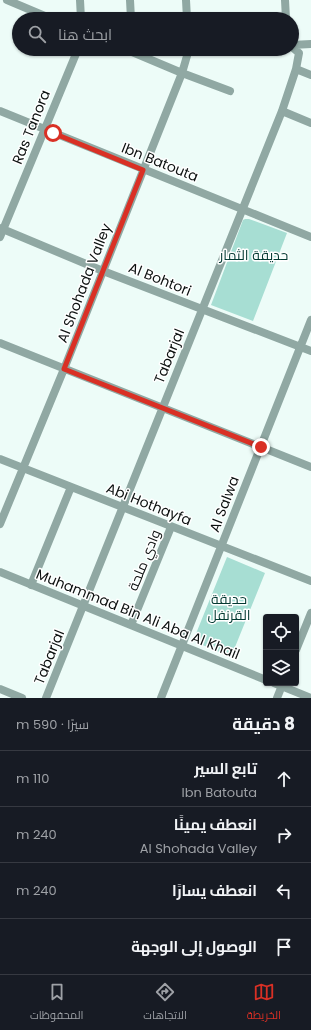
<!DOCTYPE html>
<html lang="ar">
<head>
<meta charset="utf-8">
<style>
	:root { --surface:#171b24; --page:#242831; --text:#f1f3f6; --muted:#9ea1a6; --line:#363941; --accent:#d93025 }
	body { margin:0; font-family:Poppins,Cairo,sans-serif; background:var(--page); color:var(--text); direction:rtl }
	.controls { position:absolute; right:12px; bottom:12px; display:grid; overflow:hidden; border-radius:4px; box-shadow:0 1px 3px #0004 }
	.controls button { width:36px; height:36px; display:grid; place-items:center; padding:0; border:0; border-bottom:1px solid var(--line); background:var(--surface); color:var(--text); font:20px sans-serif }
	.stop { position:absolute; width:12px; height:12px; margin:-9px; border:3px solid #d93025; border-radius:50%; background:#fff }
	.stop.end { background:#d93025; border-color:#fff; box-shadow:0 1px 4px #0008 }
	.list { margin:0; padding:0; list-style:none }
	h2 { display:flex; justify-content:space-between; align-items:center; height:52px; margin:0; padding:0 16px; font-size:17px }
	h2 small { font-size:13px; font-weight:400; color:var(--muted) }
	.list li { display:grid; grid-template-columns:26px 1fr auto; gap:12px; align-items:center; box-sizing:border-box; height:56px; padding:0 16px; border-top:1px solid var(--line) }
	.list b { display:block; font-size:15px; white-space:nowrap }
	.list p { margin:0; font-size:13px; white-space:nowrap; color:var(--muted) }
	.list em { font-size:13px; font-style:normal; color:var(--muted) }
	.icon { flex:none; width:22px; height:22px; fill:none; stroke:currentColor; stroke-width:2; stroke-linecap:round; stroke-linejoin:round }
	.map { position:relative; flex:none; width:311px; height:698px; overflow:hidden; direction:ltr }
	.search { position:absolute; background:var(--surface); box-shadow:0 1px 3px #0004; left:12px; right:12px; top:12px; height:44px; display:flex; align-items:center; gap:10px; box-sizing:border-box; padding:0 14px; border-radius:22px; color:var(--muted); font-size:15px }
	.sheet { height:276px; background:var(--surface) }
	nav { display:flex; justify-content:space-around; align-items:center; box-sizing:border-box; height:56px; border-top:1px solid var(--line); background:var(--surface); font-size:11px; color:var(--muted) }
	nav a { display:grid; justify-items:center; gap:2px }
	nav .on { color:var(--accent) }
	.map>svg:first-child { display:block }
</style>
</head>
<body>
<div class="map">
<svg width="311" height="698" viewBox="0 0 311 698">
	<rect width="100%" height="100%" fill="#edfcf8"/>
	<!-- green -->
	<path fill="#a7ded3" d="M 245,219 L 249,219 L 287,233 L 253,321 L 211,305 L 243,220 Z
		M 227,557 L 265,573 L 231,657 L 193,641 Z"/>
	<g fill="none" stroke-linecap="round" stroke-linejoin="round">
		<!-- minor -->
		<path stroke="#90a8a3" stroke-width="8" d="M 7,0 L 52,19
			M 80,0 L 81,19
			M 130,0 L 131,19
			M 186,0 L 187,19
			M 285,0 L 286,19
			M 292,45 L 311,44
			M 125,49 L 182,73 L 230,91
			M 189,51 L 220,49
			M 296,69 L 311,75
			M 0,111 L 311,237
			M 282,111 L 311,123
			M 0,228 L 103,271 L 311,351
			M 0,237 L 78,49
			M 0,343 L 311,467
			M 0,459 L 311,581
			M 0,524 L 64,369 L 182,73 L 189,49
			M 0,572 L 266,680
			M 31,585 L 71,487
			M 131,625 L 171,527
			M 296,650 L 311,613
			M 274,683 L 311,698
			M 0,689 L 22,698
			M 46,698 L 282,111 L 296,69 L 299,53 L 292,47
			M 161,698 L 311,320
			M 277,698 L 283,683"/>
	</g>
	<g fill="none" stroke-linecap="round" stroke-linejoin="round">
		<!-- route -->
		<path stroke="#d93025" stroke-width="5" d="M 53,133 L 143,170 L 64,369 L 261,447"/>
	</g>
	<g text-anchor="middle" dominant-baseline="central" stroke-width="3" stroke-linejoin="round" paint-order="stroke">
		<!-- street labels -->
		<g font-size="14" fill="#0b100f" stroke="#fff">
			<text transform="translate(31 127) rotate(-68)">Ras Tanora</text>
			<text transform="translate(160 162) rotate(22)">Ibn Batouta</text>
			<text transform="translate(160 279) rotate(22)">Al Bohtori</text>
			<text transform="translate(84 283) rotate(-69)">Al Shohada Valley</text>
			<text transform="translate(169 356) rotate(-68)">Tabarjal</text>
			<text transform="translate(149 504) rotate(22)">Abi Hothayfa</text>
			<text transform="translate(224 504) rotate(-69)">Al Salwa</text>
			<text transform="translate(144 560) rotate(-68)">وادي ملحة</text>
			<text transform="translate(138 614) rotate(22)">Muhammad Bin Ali Aba Al Khail</text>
			<text transform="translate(49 657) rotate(-68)">Tabarjal</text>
		</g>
		<!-- park labels -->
		<g font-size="14" fill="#023931" stroke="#fff">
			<text x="254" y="255">حديقة الثمار</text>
			<text x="229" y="599">حديقة<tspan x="229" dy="16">القرنفل</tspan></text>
		</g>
	</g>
</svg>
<div class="controls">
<button><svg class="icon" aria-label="locate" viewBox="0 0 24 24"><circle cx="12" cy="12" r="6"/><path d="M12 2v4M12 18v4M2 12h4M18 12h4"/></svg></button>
<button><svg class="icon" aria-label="layers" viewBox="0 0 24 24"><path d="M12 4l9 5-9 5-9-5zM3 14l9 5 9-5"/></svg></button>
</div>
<div class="stop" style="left:53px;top:133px"></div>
<div class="stop end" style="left:261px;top:447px"></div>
<div class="search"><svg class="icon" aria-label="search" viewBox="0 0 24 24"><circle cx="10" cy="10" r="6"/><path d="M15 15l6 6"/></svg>ابحث هنا</div>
</div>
<section class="sheet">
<h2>8 دقيقة<small>سيرًا · 590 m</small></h2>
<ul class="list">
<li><svg class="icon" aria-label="ahead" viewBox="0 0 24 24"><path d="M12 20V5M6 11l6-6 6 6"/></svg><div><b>تابع السير</b><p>Ibn Batouta</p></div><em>110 m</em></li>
<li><svg class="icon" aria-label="right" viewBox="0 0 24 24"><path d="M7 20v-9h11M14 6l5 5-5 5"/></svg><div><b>انعطف يمينًا</b><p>Al Shohada Valley</p></div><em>240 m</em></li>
<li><svg class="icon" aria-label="left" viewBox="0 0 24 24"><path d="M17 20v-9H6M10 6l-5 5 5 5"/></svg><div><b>انعطف يسارًا</b></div><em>240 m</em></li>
<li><svg class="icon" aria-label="arrive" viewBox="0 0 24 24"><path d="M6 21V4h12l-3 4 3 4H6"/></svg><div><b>الوصول إلى الوجهة</b></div></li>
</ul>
</section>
<nav>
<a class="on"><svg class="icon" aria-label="map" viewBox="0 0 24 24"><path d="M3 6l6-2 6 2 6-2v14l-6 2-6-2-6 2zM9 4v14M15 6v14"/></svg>الخريطة</a>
<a><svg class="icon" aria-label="directions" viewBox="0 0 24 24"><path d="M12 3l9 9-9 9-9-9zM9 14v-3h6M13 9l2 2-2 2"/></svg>الاتجاهات</a>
<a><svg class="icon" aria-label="saved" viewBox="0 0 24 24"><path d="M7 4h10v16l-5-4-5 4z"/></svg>المحفوظات</a>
</nav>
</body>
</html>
